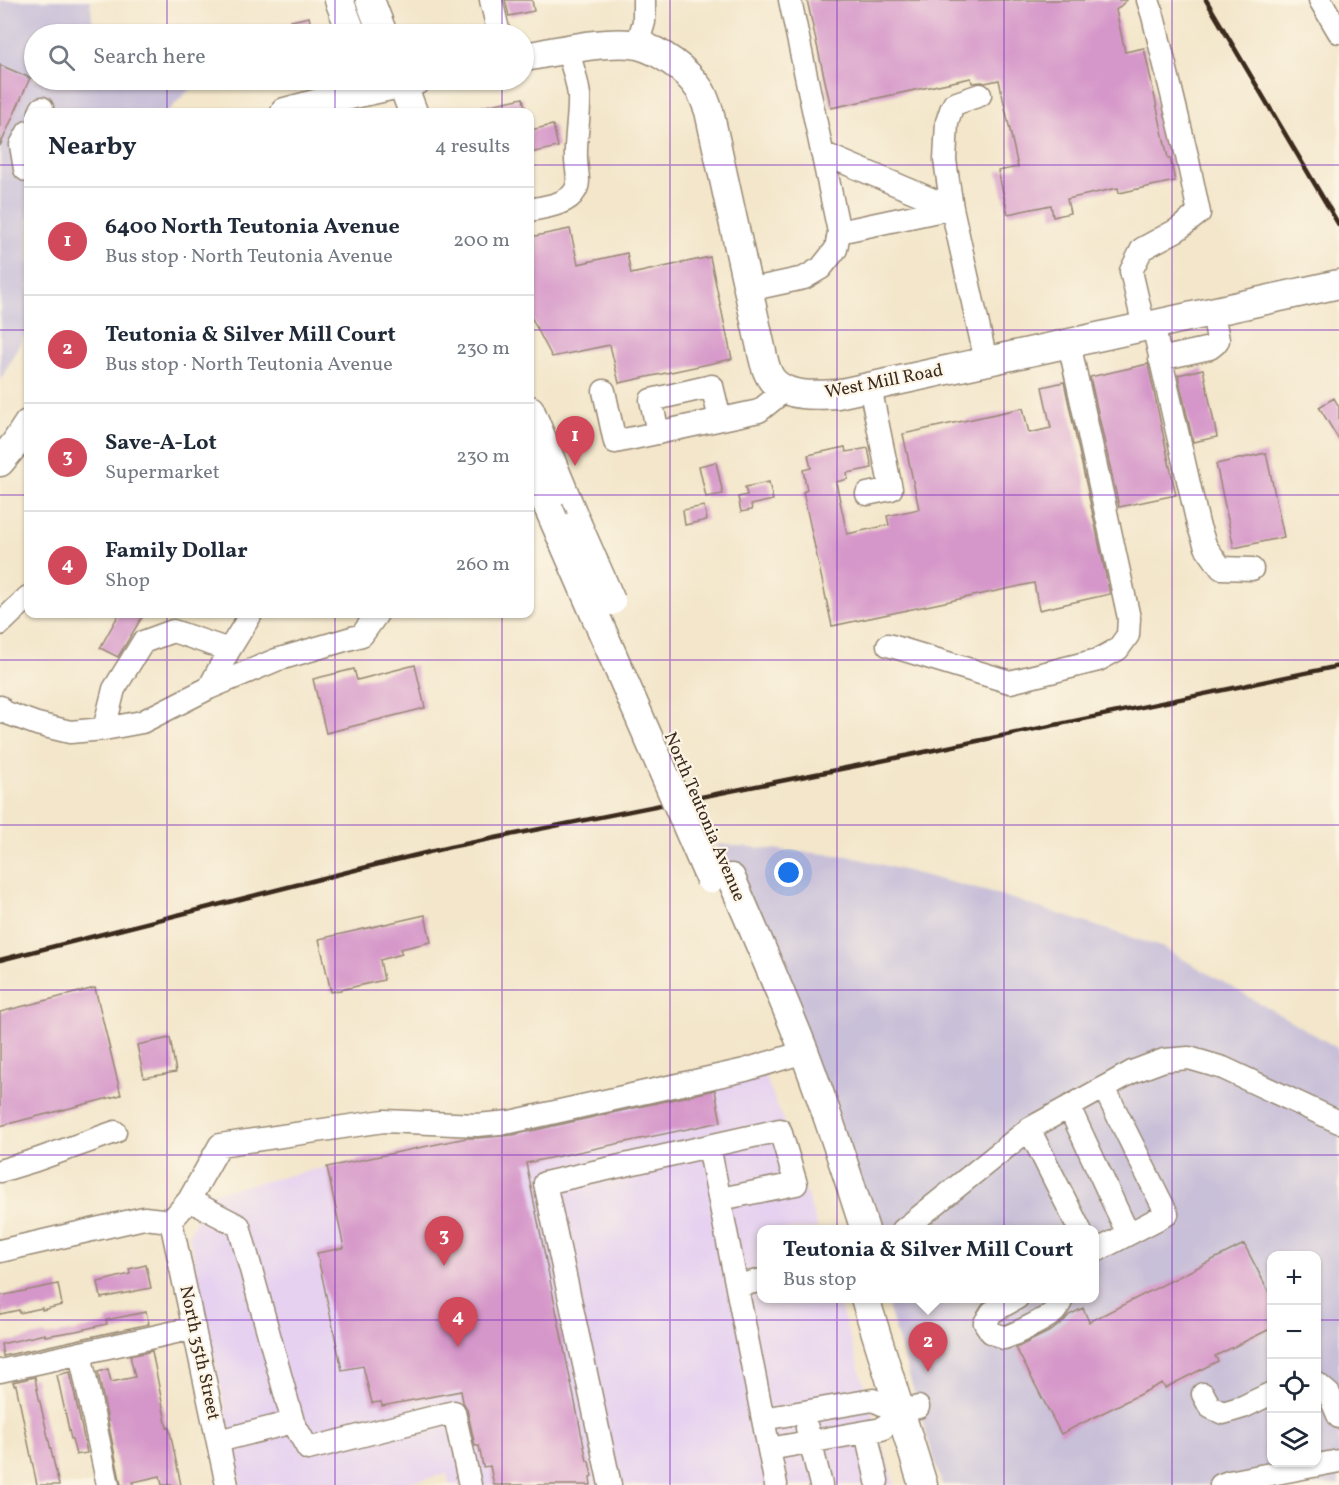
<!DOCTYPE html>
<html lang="en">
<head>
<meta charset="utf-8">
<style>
	:root { --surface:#fff; --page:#f6f6f7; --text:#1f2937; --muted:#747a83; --line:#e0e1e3; --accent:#d1495b }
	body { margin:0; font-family:Vollkorn,serif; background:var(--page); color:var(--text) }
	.controls { position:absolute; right:18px; bottom:18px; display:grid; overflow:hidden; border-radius:12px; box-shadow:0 2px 4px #0004 }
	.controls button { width:54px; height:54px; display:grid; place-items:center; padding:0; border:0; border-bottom:2px solid var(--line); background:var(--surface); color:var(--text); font:30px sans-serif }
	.you { position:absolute; left:789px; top:873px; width:21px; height:21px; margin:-15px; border:4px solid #fff; border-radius:50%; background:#1a73e8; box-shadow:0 0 0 9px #1a73e833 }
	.badge { display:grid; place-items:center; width:39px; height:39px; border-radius:50%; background:var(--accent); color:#fff; font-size:20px; font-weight:700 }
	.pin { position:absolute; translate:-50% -50px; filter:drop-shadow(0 2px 3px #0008) }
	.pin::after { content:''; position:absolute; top:32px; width:21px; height:18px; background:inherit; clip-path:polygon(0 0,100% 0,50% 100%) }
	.popup { position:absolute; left:757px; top:1225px; width:342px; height:78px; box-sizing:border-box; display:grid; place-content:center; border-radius:12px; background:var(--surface); filter:drop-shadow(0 2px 4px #0005); font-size:20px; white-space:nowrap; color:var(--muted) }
	.popup b { font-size:22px; color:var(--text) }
	.popup::after { content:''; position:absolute; left:50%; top:100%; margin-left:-12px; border:12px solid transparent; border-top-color:var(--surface) }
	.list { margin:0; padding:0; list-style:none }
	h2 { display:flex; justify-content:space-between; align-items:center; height:78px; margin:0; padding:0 24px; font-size:26px }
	h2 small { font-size:20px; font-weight:400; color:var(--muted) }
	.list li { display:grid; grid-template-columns:39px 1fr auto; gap:18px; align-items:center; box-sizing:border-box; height:108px; padding:0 24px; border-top:2px solid var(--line) }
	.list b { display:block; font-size:22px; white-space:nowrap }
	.list p { margin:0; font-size:20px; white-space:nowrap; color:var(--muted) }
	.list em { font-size:20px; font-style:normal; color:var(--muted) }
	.icon { flex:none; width:33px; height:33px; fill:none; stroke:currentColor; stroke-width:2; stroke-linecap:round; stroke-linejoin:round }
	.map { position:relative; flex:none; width:1339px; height:1485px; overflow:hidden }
	.search { position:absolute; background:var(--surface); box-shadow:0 2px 4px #0004; left:24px; top:24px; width:510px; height:66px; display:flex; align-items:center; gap:15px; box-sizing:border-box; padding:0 21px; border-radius:33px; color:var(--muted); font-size:22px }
	.panel { position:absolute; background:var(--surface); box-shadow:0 2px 4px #0004; left:24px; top:108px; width:510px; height:510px; border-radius:12px }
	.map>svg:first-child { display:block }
</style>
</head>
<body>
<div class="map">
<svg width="1339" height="1485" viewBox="0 0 1339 1485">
	<rect width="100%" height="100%" fill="#fcf5e5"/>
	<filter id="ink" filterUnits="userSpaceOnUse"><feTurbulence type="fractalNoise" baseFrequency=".0167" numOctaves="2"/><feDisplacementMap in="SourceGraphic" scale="12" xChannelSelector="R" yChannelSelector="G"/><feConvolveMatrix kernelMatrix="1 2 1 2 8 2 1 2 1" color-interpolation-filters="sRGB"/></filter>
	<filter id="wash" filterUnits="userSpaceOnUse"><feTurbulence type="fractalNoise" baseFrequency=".008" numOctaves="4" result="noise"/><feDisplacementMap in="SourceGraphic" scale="24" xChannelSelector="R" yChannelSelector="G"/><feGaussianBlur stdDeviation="1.35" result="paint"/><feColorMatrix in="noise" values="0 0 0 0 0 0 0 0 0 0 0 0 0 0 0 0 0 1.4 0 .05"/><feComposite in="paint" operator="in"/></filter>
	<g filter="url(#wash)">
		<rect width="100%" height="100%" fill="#f3e6ca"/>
		<!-- built -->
		<path fill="#e6d2f0" d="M 765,1076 L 781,1115 L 818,1229 L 762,1230 L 762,1298 L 838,1299 L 895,1485 L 449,1485 L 447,1474 L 397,1485 L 241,1485 L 189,1235 L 208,1194 L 327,1167 Z"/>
		<!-- industrial -->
		<path fill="#c8bfd8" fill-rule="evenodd" d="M 0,0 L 90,0 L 93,27 L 106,34 L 34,34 L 34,80 L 187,80 L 195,84 L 167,112 L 28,112 L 28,328 L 0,381 Z
			M 716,844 L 848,856 L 1000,895 L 1164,948 L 1339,1049 L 1339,1485 L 942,1485 L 886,1299 L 1094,1298 L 1094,1230 L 865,1229 L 757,937 ZM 1272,1256 L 1316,1256 L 1316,1462 L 1272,1462 Z"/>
		<g id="blocks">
			<!-- building -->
			<path fill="#d596c9" d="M 505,0 L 532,0 L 534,11 L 509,16 Z
				M 807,0 L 1127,0 L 1116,10 L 1125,52 L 1144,48 L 1168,158 L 1170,158 L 1175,181 L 1119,193 L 1118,188 L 1067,199 L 1070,213 L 1053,217 L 1051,205 L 1008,214 L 998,171 L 1018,167 L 999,80 L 985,83 L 982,82 L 972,83 L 971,78 L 831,108 Z
				M 309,17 L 313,34 L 294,34 L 291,21 Z
				M 0,65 L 30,78 L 0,146 Z
				M 523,98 L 526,112 L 482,112 L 481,107 Z
				M 553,125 L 558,147 L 530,153 L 530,130 Z
				M 570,229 L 578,264 L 627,253 L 631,274 L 710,257 L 732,359 L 619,383 L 610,345 L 552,357 L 530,315 L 530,237 Z
				M 1148,364 L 1176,495 L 1119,507 L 1090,377 Z
				M 1203,369 L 1217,437 L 1193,442 L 1178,375 Z
				M 1064,382 L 1110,594 L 1039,610 L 1034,583 L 832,626 L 803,492 L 807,490 L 803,470 L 811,468 L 808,455 L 845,447 L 846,452 L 868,448 L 872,468 L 847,473 L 848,479 L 836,482 L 847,534 L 889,525 L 887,516 L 919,509 L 903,434 L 1023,408 L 1029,433 L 1051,428 L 1042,387 Z
				M 1334,398 L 1339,407 L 1339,440 L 1319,407 Z
				M 1266,453 L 1284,537 L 1234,548 L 1216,464 Z
				M 716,462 L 723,494 L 706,497 L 699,466 Z
				M 769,482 L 773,500 L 751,505 L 752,510 L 741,512 L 738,497 L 747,495 L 745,487 Z
				M 704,506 L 707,520 L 685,525 L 683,510 Z
				M 119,614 L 144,614 L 118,657 L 100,648 Z
				M 415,665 L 425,708 L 326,733 L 313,679 L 354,669 L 357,680 Z
				M 425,915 L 431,942 L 400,949 L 402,954 L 380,960 L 384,980 L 331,992 L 319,939 Z
				M 95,988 L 121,1095 L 0,1126 L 0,1012 Z
				M 170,1038 L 176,1072 L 144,1078 L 137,1045 Z
				M 715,1090 L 721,1122 L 526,1163 L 587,1461 L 589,1461 L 592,1476 L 590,1477 L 591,1485 L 494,1485 L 490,1466 L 483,1467 L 479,1446 L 475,1446 L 467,1409 L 463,1402 L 461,1391 L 382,1406 L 381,1402 L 372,1403 L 363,1366 L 342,1370 L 317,1253 L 344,1248 L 327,1167 L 466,1138 L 478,1138 L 513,1135 Z
				M 1244,1244 L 1272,1298 L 1272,1328 L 1215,1356 L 1218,1361 L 1165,1388 L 1162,1383 L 1061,1434 L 1016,1348 L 1052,1330 L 1064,1321 L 1069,1315 L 1083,1308 L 1089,1322 Z
				M 146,1265 L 151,1288 L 101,1298 L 98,1282 L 130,1274 L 129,1269 Z
				M 58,1284 L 62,1305 L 42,1310 L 42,1308 L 19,1313 L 19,1310 L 0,1314 L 0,1296 Z
				M 146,1312 L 149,1324 L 3,1356 L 1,1344 L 45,1334 L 45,1336 L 76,1331 L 107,1324 L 106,1320 Z
				M 152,1351 L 167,1428 L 169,1427 L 181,1485 L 162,1485 L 160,1476 L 133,1482 L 133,1485 L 121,1485 L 98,1372 L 108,1369 L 111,1382 L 135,1377 L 130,1356 Z
				M 70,1372 L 87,1453 L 76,1455 L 72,1439 L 71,1439 L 57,1375 Z
				M 35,1377 L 37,1389 L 59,1485 L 37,1485 L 16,1385 L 14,1385 L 13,1382 Z"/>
		</g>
	</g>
	<g filter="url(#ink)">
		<use href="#blocks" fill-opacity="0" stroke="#978874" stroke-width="1.5"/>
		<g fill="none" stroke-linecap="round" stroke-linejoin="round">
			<!-- minor casing -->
			<g stroke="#978874" stroke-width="25">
				<path id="minor" d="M 491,0 L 499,34
					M 1320,0 L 1339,32
					M 637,45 L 644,22 L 644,0
					M 980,95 L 954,104 L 951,110 L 947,122 L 945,160 L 952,208 L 986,361
					M 40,112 L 42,108
					M 28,132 L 21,145 L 25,169 L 28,171
					M 822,153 L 952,208
					M 530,210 C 544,207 567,205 575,191 C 581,182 576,170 576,159 C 575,138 580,116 579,95 C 577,80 572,64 567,50
					M 839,232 L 952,208
					M 748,290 L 804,278 L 821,268 L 836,249 L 839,232 L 790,0
					M 1153,325 L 1198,524 L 1206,547 L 1221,568 L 1252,569
					M 1144,327 L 1131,271 L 1142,249 L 1177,230 L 1199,213 L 1187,156 L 1153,16 L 1148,0
					M 1160,359 L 1210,348 L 1215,344 L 1218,340 L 1213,312
					M 604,391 L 615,442 L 759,411 L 785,390
					M 658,433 L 651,400 L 712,386 L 720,419
					M 867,494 L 891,489 L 870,387
					M 0,624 L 28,597
					M 888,645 L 1010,682 L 1098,660 L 1118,649 L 1128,635 L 1129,618 L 1069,343
					M 209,688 L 229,650 L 251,614
					M 0,707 L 4,712 L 37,724 L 70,732 L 104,729 L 142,722 L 209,688 L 276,660 L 362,635 L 377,614
					M 104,729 L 114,689 L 143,642 L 173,631 L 229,650
					M 1069,1107 L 1128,1234
					M 709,1146 L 776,1485
					M 0,1171 L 36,1160 L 115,1132
					M 189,1200 L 239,1226 L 293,1422 L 218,1441
					M 171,1221 L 189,1200 L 220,1145 L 384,1121 L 477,1125 L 510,1122 L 745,1070 L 804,1052
					M 171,1221 L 227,1485
					M 903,1230 L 1029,1129
					M 1080,1230 L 1029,1129 L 1132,1072 L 1164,1060 L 1189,1058 L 1223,1068 L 1339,1122
					M 0,1251 L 144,1218 L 171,1221
					M 1094,1252 L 1167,1214 L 1104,1088
					M 737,1286 L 762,1280
					M 1017,1298 L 992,1312 L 985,1323 L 991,1332 L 1004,1338 C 1015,1334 1047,1319 1055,1311 C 1058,1307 1061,1303 1062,1298
					M 80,1353 L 108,1485
					M 0,1371 L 194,1328
					M 1316,1383 L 1329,1394 L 1339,1417
					M 1203,1394 L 1210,1407 L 1223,1413 L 1243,1407 L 1272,1393
					M 763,1419 L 873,1400 L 900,1412
					M 293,1422 L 308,1449 L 454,1412 L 470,1485
					M 807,1428 L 821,1485
					M 866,1432 L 877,1481
					M 769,1449 L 882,1429 L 900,1412 L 918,1407
					M 610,1485 L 545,1183 L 780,1130 L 796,1184 L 720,1199
					M 1221,1485 L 1229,1482 L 1339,1461"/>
			</g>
			<!-- major casing -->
			<g stroke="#978874" stroke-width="31">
				<path id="major" d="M 339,0 L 352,34
					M 370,0 L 383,34
					M 524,57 C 554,52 608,39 638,45 C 661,51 687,70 700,90 C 704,96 706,104 709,111 L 763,357 C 765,366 768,377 775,383 C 791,398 818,395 837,394 L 1339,284
					M 401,80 L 413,112
					M 285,112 L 345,96 L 417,80
					M 530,410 L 577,524
					M 0,462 L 15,444 L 28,424
					M 530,462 L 549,509
					M 731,878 C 756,935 781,993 804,1051 C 826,1110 846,1170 865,1230
					M 865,1298 L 923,1485"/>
			</g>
			<!-- minor -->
			<use href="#minor" stroke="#fff" stroke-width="22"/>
			<!-- major -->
			<use href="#major" stroke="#fff" stroke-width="28"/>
			<!-- rail -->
			<path stroke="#3b2a1e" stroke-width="4.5" d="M 1206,0 L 1339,225
				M 0,960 L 375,865 L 450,847 L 876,762 L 1339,666"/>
			<!-- major-bridge casing -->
			<g stroke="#978874" stroke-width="31" stroke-linecap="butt">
				<path id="major-bridge" d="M 549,509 L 710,879
					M 577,524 L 611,601"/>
			</g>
			<!-- major-bridge -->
			<use href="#major-bridge" stroke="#fff" stroke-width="28"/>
		</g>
	</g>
	<!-- grid -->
	<path fill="none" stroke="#7b2cbf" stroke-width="1.5" stroke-opacity="0.55" d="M 167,0 L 167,34M 335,0 L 335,34M 502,0 L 502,34M 670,0 L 670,1485M 837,0 L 837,1485M 1004,0 L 1004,1485M 1172,0 L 1172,1485M 167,80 L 167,112M 335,80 L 335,112M 502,80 L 502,112M 0,165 L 28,165M 530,165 L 1339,165M 0,330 L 28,330M 530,330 L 1339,330M 0,495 L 28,495M 530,495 L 1339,495M 167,614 L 167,1485M 335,614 L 335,1485M 502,614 L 502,1485M 0,660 L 1339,660M 0,825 L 1339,825M 0,990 L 1339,990M 0,1155 L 1339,1155M 0,1320 L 1272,1320M 1316,1320 L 1339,1320"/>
	<g text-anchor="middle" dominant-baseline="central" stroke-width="4.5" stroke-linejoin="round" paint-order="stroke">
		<!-- street labels -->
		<g font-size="18" fill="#3b2a1e" stroke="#fcf5e5">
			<text transform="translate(884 382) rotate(-11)">West Mill Road</text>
			<text transform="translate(704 817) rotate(67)">North Teutonia Avenue</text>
			<text transform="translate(199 1353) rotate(78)">North 35th Street</text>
		</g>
	</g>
</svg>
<div class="controls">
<button>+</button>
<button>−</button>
<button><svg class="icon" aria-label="locate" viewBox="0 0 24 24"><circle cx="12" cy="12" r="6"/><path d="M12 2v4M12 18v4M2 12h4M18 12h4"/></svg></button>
<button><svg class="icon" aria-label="layers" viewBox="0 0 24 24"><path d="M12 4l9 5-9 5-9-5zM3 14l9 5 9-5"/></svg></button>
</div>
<div class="you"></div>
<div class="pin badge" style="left:575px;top:466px">1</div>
<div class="pin badge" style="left:928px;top:1372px">2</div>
<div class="popup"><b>Teutonia &amp; Silver Mill Court</b>Bus stop</div>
<div class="pin badge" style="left:444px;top:1266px">3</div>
<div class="pin badge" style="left:458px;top:1347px">4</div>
<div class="search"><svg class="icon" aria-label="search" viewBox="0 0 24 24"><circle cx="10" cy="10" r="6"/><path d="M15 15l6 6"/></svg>Search here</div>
<section class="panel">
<h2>Nearby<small>4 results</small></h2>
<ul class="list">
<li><span class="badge">1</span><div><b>6400 North Teutonia Avenue</b><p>Bus stop · North Teutonia Avenue</p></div><em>200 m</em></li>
<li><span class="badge">2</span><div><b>Teutonia &amp; Silver Mill Court</b><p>Bus stop · North Teutonia Avenue</p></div><em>230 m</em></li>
<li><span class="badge">3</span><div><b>Save-A-Lot</b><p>Supermarket</p></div><em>230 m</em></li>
<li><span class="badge">4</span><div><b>Family Dollar</b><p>Shop</p></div><em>260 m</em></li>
</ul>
</section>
</div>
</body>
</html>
